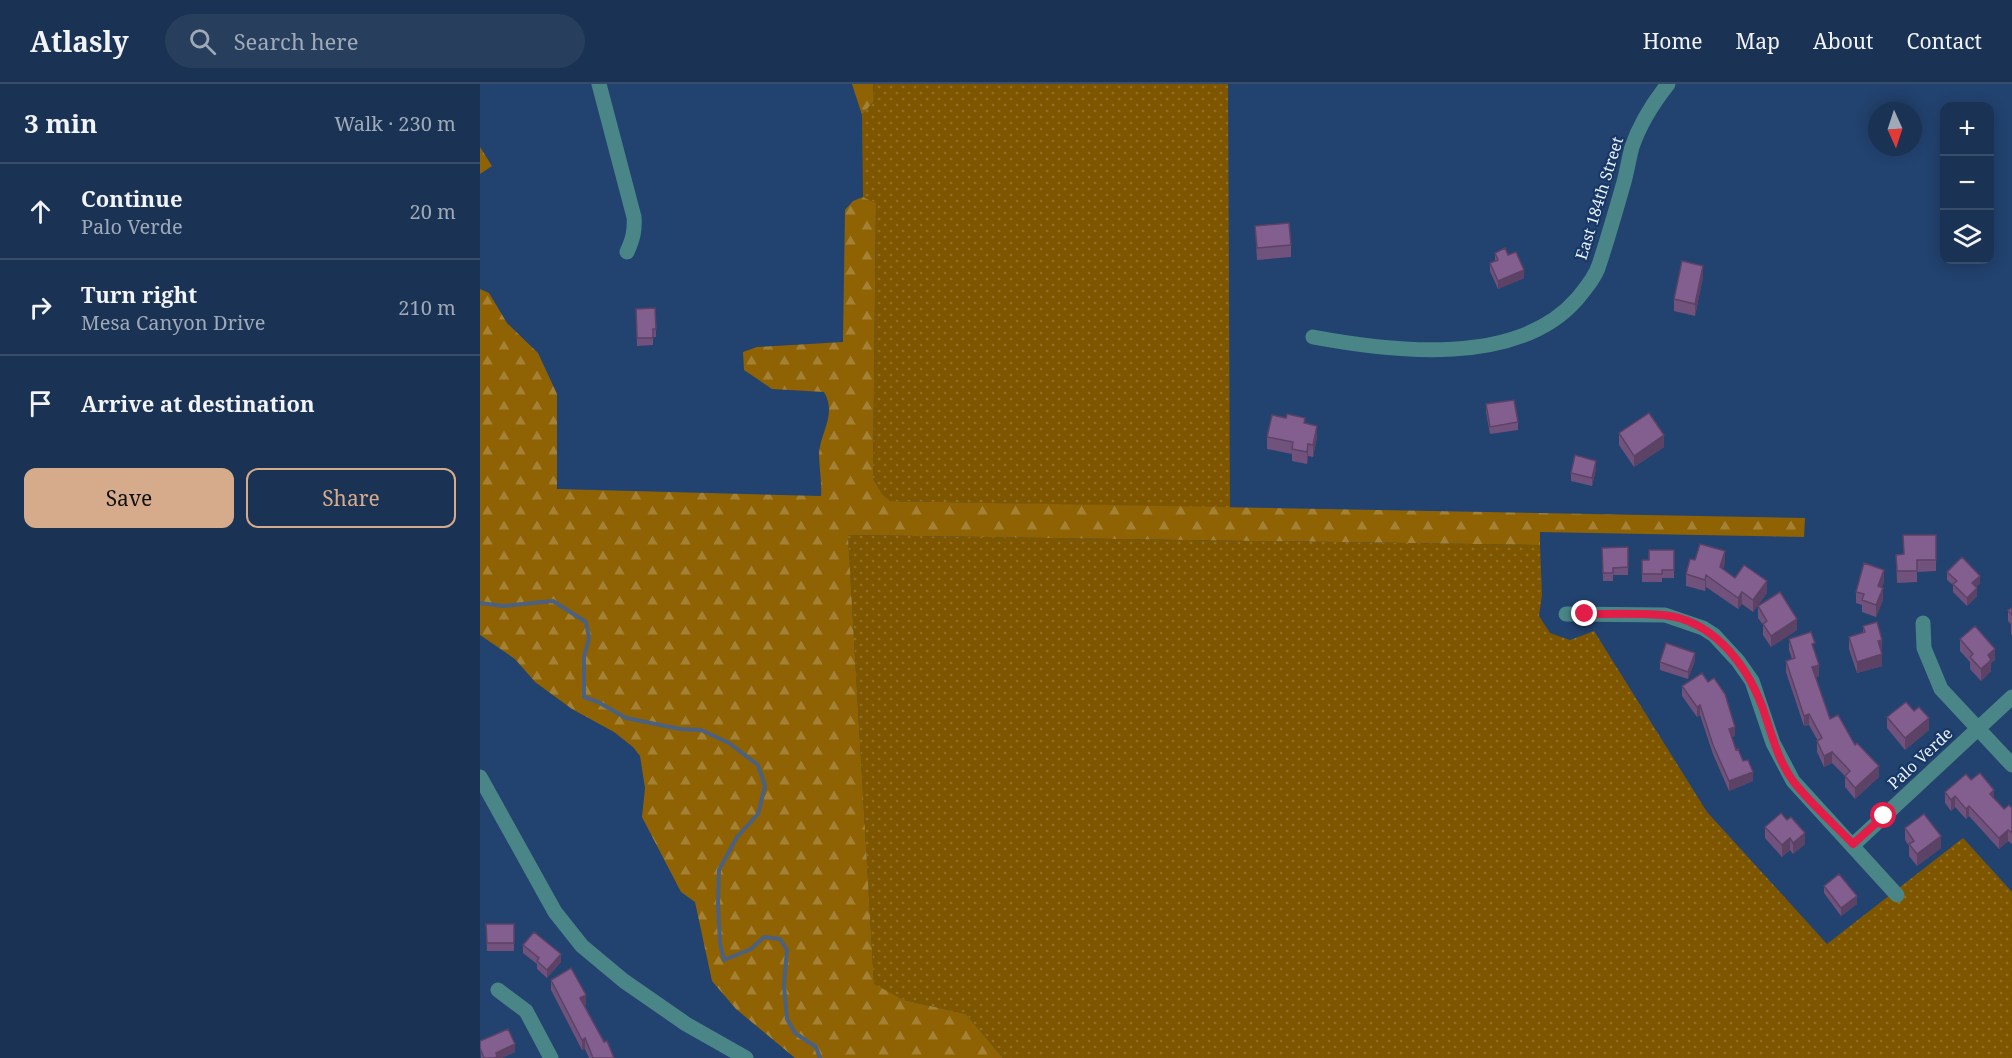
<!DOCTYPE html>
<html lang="en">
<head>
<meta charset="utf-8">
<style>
	:root { --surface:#1a3253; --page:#273e5d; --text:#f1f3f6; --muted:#9faab8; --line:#384d6a; --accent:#d6ab8b }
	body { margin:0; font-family:"Noto Serif",serif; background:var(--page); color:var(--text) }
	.controls { position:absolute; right:18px; top:18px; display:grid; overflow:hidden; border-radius:12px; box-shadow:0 3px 15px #0003 }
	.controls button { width:54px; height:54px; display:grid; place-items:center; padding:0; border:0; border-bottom:2px solid var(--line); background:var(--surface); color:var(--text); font:30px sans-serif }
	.compass { position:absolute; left:1388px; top:18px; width:54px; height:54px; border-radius:50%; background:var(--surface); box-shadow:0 3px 15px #0003; rotate:177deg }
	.stop { position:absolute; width:18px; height:18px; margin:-14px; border:4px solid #e11d48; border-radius:50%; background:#fff }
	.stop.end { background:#e11d48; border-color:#fff; box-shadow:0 2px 6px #0008 }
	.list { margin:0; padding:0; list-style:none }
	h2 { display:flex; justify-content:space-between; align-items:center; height:78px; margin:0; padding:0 24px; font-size:26px }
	h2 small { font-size:20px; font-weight:400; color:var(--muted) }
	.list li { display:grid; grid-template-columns:39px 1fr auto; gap:18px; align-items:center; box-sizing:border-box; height:96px; padding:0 24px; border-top:2px solid var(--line) }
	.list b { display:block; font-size:22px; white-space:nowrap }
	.list p { margin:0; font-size:20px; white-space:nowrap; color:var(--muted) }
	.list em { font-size:20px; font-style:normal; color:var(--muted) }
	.actions { display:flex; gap:12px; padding:18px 24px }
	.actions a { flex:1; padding:14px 0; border:2px solid var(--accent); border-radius:12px; text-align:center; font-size:21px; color:var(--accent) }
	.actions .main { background:var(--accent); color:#111 }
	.icon { flex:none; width:33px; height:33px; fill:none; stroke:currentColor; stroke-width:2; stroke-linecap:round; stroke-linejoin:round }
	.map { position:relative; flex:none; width:1532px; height:974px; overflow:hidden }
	header { display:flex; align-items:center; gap:36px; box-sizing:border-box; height:84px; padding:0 30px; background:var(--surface); border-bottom:2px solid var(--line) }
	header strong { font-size:28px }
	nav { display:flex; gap:33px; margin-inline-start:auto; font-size:21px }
	.search { width:420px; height:54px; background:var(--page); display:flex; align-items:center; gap:15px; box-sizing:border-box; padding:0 21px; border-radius:33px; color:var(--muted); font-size:22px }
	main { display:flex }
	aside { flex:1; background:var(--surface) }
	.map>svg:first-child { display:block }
</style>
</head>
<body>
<header>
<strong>Atlasly</strong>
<div class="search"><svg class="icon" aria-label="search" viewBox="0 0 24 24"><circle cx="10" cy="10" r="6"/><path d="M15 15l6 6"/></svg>Search here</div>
<nav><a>Home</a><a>Map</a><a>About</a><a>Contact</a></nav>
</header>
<main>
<aside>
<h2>3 min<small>Walk · 230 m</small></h2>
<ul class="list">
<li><svg class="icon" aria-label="ahead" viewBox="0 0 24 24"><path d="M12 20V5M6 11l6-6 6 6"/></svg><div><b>Continue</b><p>Palo Verde</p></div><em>20 m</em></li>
<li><svg class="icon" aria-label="right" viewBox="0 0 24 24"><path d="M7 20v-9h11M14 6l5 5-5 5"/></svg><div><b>Turn right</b><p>Mesa Canyon Drive</p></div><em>210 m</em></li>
<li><svg class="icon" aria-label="arrive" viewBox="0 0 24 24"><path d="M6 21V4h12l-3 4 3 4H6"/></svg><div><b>Arrive at destination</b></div></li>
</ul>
<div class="actions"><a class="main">Save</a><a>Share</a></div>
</aside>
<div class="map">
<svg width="1532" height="974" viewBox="0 0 1532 974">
	<defs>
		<pattern id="grass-dots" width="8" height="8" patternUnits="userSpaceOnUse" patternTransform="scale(1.5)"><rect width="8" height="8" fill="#7f5600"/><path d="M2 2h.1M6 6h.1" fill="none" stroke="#916f26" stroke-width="1.8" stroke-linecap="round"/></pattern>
		<pattern id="forest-firs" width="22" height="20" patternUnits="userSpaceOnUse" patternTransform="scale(1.5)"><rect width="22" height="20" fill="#8f6203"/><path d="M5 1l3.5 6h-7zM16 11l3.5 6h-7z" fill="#a48135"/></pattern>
	</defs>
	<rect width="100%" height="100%" fill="#22426f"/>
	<!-- grass -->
	<path fill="url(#grass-dots)" d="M 393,0 L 748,0 L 750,424 L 410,417 L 402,411 L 393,395 L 396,119 L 383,113 L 382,31 L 394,17 Z
		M 368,451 L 1060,461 L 1062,511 L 1059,532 L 1070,549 L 1090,556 L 1114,547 L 1227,728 L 1347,860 L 1483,754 L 1532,808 L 1532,974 L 523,974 L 486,930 L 424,916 L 394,901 Z"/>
	<!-- forest -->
	<path fill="url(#forest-firs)" d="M 372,0 L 393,0 L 394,17 L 382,31 Z
		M 0,63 L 12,82 L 0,90 Z
		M 383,113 L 396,119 L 393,395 L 402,410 L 410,417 L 1325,434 L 1324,453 L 1060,448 L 1060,461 L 368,451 L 394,900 L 424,916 L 486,930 L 523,974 L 315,974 L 256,925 L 232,897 L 215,818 L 201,808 L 162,733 L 165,704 L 160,672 L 153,663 L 134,648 L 92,625 L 55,598 L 35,575 L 0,551 L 0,205 L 9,209 L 27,239 L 58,269 L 77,310 L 77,405 L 341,412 C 342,398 339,383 339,369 C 341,347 357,330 344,308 L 292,305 L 264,286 L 263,268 L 277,263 L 363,258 L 365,126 L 373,117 Z"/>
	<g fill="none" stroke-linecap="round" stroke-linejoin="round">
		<!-- stream -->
		<path stroke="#4a6181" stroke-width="4" d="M 0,519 L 23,522 L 73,517 L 106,538 L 109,554 L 104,573 L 104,613 L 118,618 L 146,634 L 200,645 L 221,646 L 249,659 L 278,681 L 285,702 L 278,730 L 257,753 L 239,786 L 238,821 L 240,859 L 244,876 L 271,865 L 284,853 L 300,855 L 307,866 L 304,901 L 307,935 L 315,949 L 336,963 L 340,974"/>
		<!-- minor -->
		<path stroke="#4a8687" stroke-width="15" d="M 119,0 L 154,133 C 155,146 153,155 147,168
			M 833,253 C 913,268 1038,283 1097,215 C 1105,205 1115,194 1119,181 C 1128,154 1136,126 1144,98 C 1147,87 1149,74 1152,63 C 1160,39 1173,19 1188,0
			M 1086,530 L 1185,531 L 1223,544 L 1234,551 L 1258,577 L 1272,597 L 1293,659 L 1313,697 L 1417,811
			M 1443,539 L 1444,564 L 1461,605 L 1532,681
			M 0,693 L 75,828 L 102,862 L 144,897 L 206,940 L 266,974
			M 1373,761 L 1532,613
			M 18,906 L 46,927 L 71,974"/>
	</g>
	<!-- wall -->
	<path fill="#71527c" d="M 775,142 L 811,161 L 811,173 L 777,176 Z
		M 1015,169 L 1028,171 L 1044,194 L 1018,205 L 1010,187 L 1010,179 L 1015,177 Z
		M 1223,193 L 1215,232 L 1194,227 L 1194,215 Z
		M 175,224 L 176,253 L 173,253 L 173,261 L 157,262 L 156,225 Z
		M 1006,320 L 1038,338 L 1038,346 L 1010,350 L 1006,328 Z
		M 825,339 L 837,353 L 833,373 L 828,372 L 827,380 L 812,377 L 812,370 L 787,365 L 787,353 Z
		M 1139,349 L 1184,363 L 1154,383 L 1139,361 Z
		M 1116,385 L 1112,402 L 1091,397 L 1091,389 Z
		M 1456,451 L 1456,487 L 1437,488 L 1437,498 L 1417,499 L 1416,471 L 1423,470 Z
		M 1148,463 L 1148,491 L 1133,491 L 1133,497 L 1123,497 L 1122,464 Z
		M 1194,466 L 1194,494 L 1182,494 L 1182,498 L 1162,498 L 1162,476 L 1169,476 Z
		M 1215,476 L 1245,478 L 1243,485 L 1255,494 L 1287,509 L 1273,528 L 1262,520 L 1258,525 L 1226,503 L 1225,507 L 1206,502 L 1206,490 Z
		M 1467,488 L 1500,499 L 1496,503 L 1497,512 L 1487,522 L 1473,508 L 1473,501 L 1467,496 Z
		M 1404,498 L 1401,504 L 1403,516 L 1396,533 L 1382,528 L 1382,521 L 1376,519 L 1376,508 Z
		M 1278,522 L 1317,546 L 1291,563 L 1283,551 L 1283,541 L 1278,534 Z
		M 1532,524 L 1532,551 L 1531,550 L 1531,540 L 1528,537 L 1528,526 Z
		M 1383,542 L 1402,568 L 1401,568 L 1402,582 L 1377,589 L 1369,565 L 1369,553 L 1383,548 Z
		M 1309,555 L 1335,567 L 1339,592 L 1336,593 L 1350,635 L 1375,661 L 1399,693 L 1375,715 L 1365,703 L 1365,692 L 1352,679 L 1344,683 L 1337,668 L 1337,657 L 1338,657 L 1329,641 L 1324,642 L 1306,588 L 1306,577 L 1312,575 L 1309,566 Z
		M 1480,555 L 1515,576 L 1511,579 L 1511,587 L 1501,597 L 1490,585 L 1490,578 L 1480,567 Z
		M 1215,577 L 1208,595 L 1180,586 L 1180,578 Z
		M 1202,602 L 1255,652 L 1251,653 L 1256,666 L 1263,677 L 1273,697 L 1249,707 L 1233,670 L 1220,631 L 1217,633 L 1202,612 Z
		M 1434,627 L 1449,646 L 1425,666 L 1407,644 L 1407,633 Z
		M 1491,696 L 1514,714 L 1524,725 L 1532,724 L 1532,760 L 1528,757 L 1519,765 L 1489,732 L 1486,735 L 1475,723 L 1471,727 L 1465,719 L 1465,708 Z
		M 1285,743 L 1325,760 L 1313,770 L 1310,766 L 1302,773 L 1285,754 Z
		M 1425,744 L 1461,764 L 1437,782 L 1429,772 L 1429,762 L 1425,756 Z
		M 1344,802 L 1377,820 L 1361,832 L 1344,809 Z
		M 6,840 L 34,840 L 34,867 L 7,867 Z
		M 43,861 L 81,878 L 67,894 L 57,885 L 57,880 L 43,869 Z
		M 71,896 L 106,921 L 104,922 L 134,974 L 109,974 L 105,965 L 102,966 L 71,906 Z
		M 0,957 L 35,968 L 22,974 L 1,974 Z"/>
	<!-- shaded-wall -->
	<path fill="#5c4265" d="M 1223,182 L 1223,193 L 1215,232 L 1215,220 Z
		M 1044,186 L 1044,194 L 1018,205 L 1018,197 Z
		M 837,342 L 837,353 L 833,373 L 833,361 Z
		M 1184,351 L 1184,363 L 1154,383 L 1154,372 Z
		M 828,360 L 828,372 L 827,380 L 827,368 Z
		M 1116,377 L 1116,385 L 1112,402 L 1112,394 Z
		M 1245,467 L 1245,478 L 1240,495 L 1240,483 Z
		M 1404,486 L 1404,498 L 1398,514 L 1398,502 Z
		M 1226,491 L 1226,503 L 1225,507 L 1225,496 Z
		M 1500,492 L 1500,499 L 1492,507 L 1492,499 Z
		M 1287,497 L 1287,509 L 1273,528 L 1273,516 Z
		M 1403,504 L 1403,516 L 1396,533 L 1396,521 Z
		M 1497,504 L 1497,512 L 1487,522 L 1487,514 Z
		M 1262,508 L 1262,520 L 1258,525 L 1258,514 Z
		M 1317,535 L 1317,546 L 1291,563 L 1291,552 Z
		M 1402,556 L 1402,568 L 1398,569 L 1398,557 Z
		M 1515,565 L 1515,576 L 1511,579 L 1511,587 L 1501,597 L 1501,585 L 1508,571 Z
		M 1215,569 L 1215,577 L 1208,595 L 1208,588 Z
		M 1402,570 L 1402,582 L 1377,589 L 1377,578 Z
		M 1339,581 L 1339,592 L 1332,594 L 1332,583 Z
		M 1220,621 L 1220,631 L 1217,633 L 1217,623 Z
		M 1329,630 L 1329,641 L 1324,642 L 1324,632 Z
		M 1449,634 L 1449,646 L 1425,666 L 1425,654 Z
		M 1255,643 L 1255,652 L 1249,654 L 1249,645 Z
		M 1352,668 L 1352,679 L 1344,683 L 1344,672 Z
		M 1399,682 L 1399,693 L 1375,715 L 1375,704 Z
		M 1273,688 L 1273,697 L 1249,707 L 1249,697 Z
		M 1514,706 L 1514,717 L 1510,710 Z
		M 1475,712 L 1475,723 L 1471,727 L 1471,716 Z
		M 1489,722 L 1489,732 L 1486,735 L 1486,725 Z
		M 1528,746 L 1528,757 L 1519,765 L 1519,754 Z
		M 1325,749 L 1325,760 L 1313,770 L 1313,759 Z
		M 1461,752 L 1461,764 L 1437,782 L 1437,770 Z
		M 1310,754 L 1310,766 L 1302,773 L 1302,761 Z
		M 1377,812 L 1377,820 L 1361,832 L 1361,824 Z
		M 81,870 L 81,878 L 67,894 L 67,886 Z
		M 106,911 L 106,921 L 100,924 L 100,914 Z
		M 105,954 L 105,965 L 102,966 L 102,956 Z
		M 35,960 L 35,968 L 22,974 L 14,974 L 16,969 Z"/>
	<!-- building -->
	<path fill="#835f90" stroke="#5c4265" stroke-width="1.5" d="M 809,139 L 811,161 L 777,164 L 775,142 Z
		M 1025,164 L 1028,171 L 1036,168 L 1044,186 L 1018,197 L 1010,179 L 1018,176 L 1015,169 Z
		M 1202,177 L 1223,182 L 1215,220 L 1194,215 Z
		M 175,224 L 176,245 L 173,245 L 173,254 L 157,254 L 156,225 Z
		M 1034,316 L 1038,338 L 1010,343 L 1006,320 Z
		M 1169,329 L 1184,351 L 1154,372 L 1139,349 Z
		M 807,330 L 825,334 L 824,339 L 837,342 L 833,361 L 828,360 L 827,368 L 812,365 L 813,358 L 787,353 L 792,331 L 806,334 Z
		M 1095,371 L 1116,377 L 1112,394 L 1091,389 Z
		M 1423,451 L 1456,451 L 1456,476 L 1437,476 L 1437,487 L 1417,487 L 1416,471 L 1424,470 Z
		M 1220,460 L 1245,467 L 1240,483 L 1255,494 L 1264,481 L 1287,497 L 1273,516 L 1262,508 L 1258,514 L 1226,491 L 1225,496 L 1206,490 L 1210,475 L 1215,476 Z
		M 1148,463 L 1148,483 L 1133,484 L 1133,489 L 1123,489 L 1122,464 Z
		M 1169,466 L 1194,466 L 1194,486 L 1182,486 L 1182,490 L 1162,490 L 1162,476 L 1169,476 Z
		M 1482,473 L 1500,492 L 1492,499 L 1497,504 L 1487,514 L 1473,500 L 1477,497 L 1467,488 Z
		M 1384,479 L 1404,486 L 1398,502 L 1403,504 L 1396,521 L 1382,516 L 1384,510 L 1376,508 Z
		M 1300,508 L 1317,535 L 1291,552 L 1283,540 L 1287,537 L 1278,522 Z
		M 1532,524 L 1532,531 L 1528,526 Z
		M 1397,538 L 1402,556 L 1398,557 L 1402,570 L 1377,578 L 1369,553 L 1385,548 L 1383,542 Z
		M 1495,542 L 1515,565 L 1508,571 L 1511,576 L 1501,585 L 1490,573 L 1493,570 L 1480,555 Z
		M 1331,548 L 1335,559 L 1332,560 L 1339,581 L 1332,583 L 1350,635 L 1358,631 L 1375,661 L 1377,659 L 1399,682 L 1375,704 L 1365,692 L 1370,687 L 1352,668 L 1344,672 L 1337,657 L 1342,654 L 1329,630 L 1324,632 L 1306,577 L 1315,574 L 1309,555 Z
		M 1186,559 L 1215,569 L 1208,588 L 1180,578 Z
		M 1222,589 L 1228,598 L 1234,594 L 1245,610 L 1255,643 L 1249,645 L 1256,666 L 1258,665 L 1263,677 L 1268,676 L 1273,688 L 1249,697 L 1233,661 L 1220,621 L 1217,623 L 1202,602 Z
		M 1426,618 L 1434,627 L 1439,623 L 1449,634 L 1425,654 L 1407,633 Z
		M 1500,689 L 1514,706 L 1510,710 L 1524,725 L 1529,721 L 1532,724 L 1532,749 L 1528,746 L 1519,754 L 1489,722 L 1486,725 L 1475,712 L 1471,716 L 1465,708 L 1486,690 L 1491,696 Z
		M 1301,729 L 1307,736 L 1311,733 L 1325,749 L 1313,759 L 1310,754 L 1302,761 L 1285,743 Z
		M 1444,730 L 1461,752 L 1437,770 L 1429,760 L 1434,757 L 1425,744 Z
		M 1359,790 L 1377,812 L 1361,824 L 1344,802 Z
		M 6,840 L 34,840 L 34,859 L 7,859 Z
		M 54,848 L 81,870 L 67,886 L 57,877 L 59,874 L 43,861 Z
		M 91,884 L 106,911 L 100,914 L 124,958 L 127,957 L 134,974 L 113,974 L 105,954 L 102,956 L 71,896 Z
		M 28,945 L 35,960 L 16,969 L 17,973 L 14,974 L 4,974 L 0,964 L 0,957 Z"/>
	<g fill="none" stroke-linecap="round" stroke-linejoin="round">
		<!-- route -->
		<path stroke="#e11d48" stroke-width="8" d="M 1105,530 C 1130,530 1157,529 1183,531 C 1232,536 1265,578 1282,622 C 1291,647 1297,675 1313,697 C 1330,719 1354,740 1373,760 L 1404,732"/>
	</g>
	<g text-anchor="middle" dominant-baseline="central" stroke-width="4.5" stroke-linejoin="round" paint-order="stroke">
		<!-- street labels -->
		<g font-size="16" fill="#eaf2fe" stroke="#173764">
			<text transform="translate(1119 114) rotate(-73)">East 184th Street</text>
			<text transform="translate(1440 674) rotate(-43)">Palo Verde</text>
		</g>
	</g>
</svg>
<div class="controls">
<button>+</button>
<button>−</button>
<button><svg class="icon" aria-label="layers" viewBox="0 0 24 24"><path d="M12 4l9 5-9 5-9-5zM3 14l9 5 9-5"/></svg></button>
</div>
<svg class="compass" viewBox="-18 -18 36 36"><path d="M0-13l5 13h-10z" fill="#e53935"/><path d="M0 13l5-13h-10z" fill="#9faab8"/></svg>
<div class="stop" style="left:1404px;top:732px"></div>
<div class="stop end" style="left:1105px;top:530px"></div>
</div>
</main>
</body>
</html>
